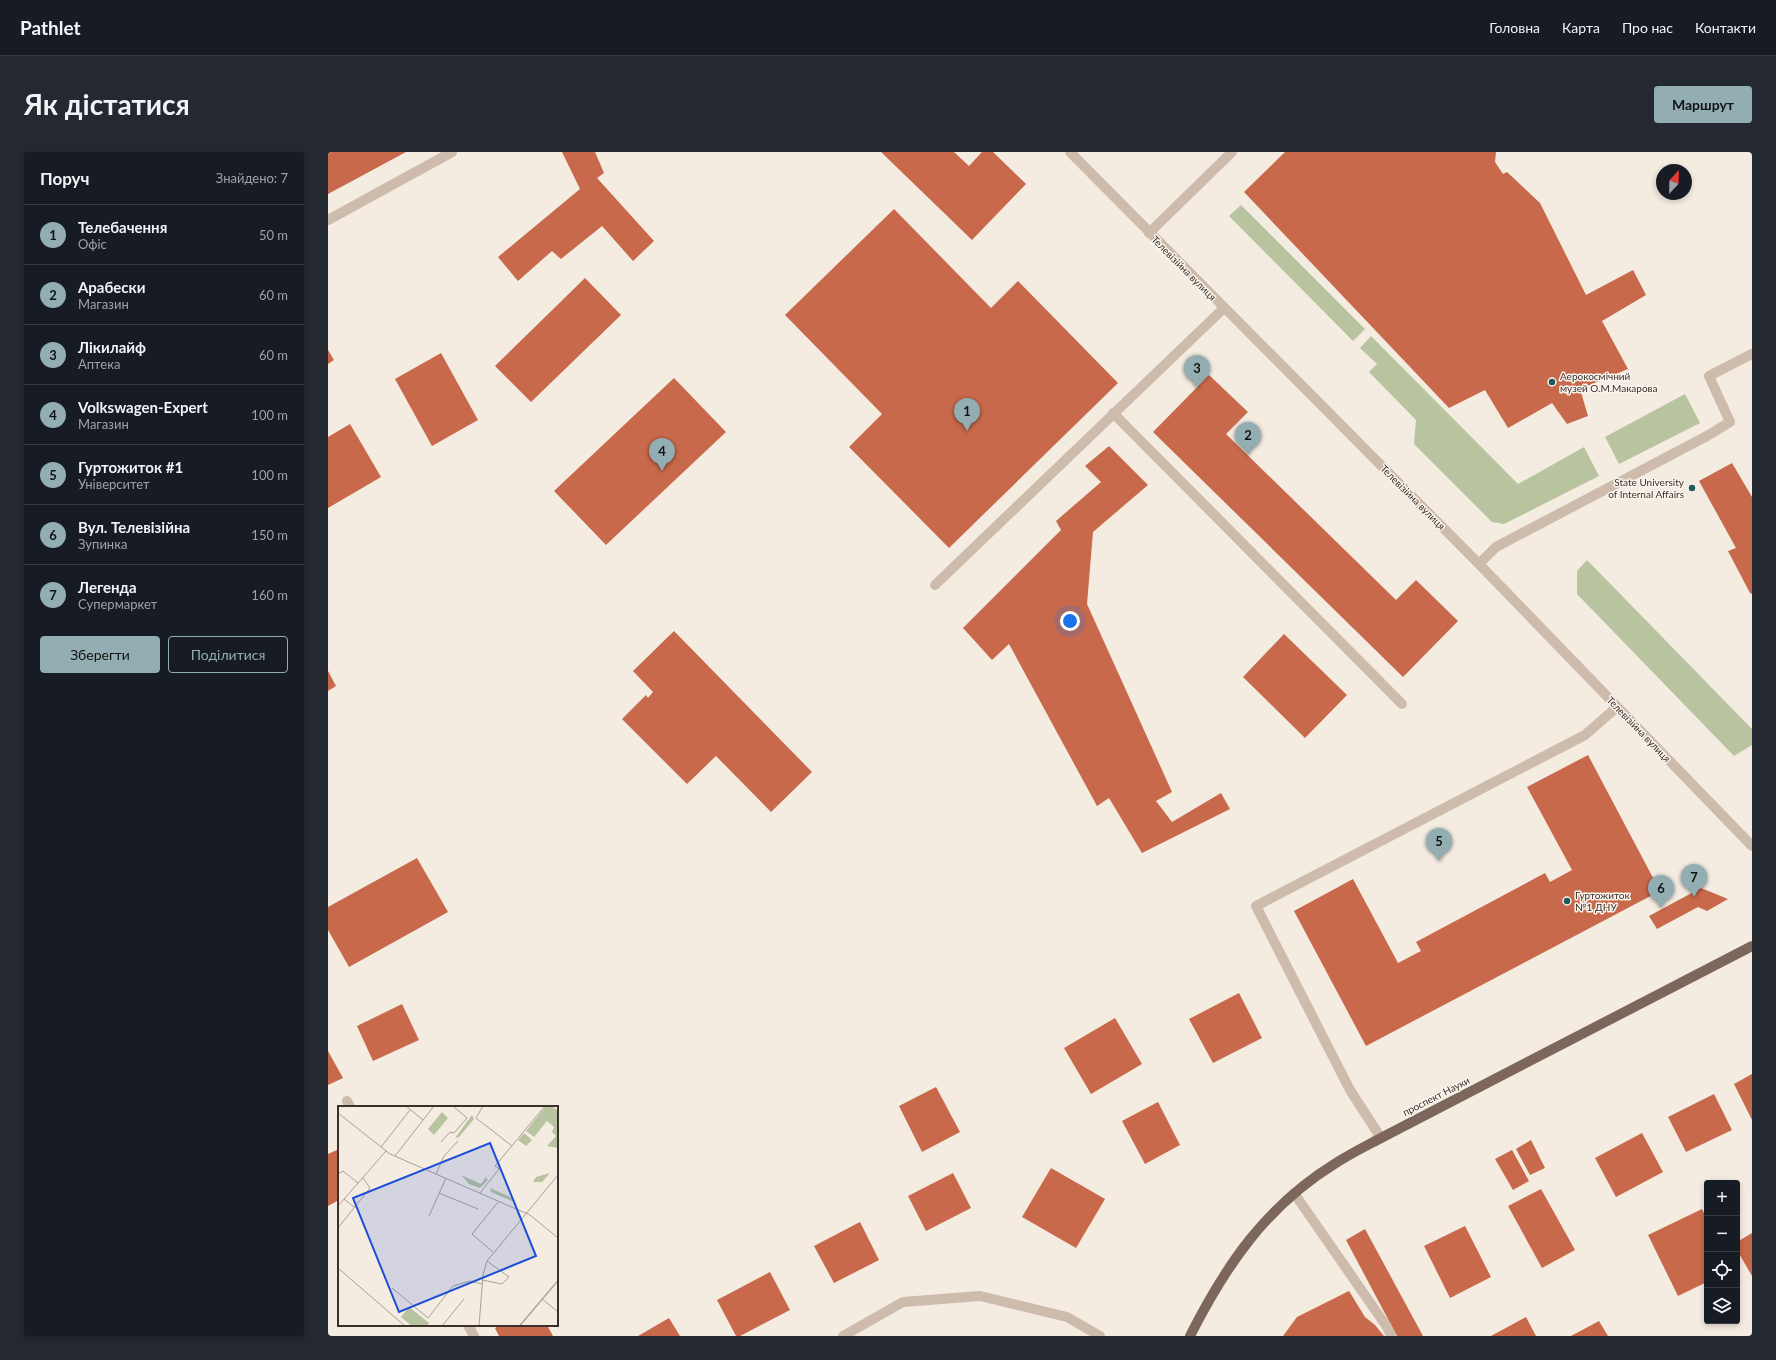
<!DOCTYPE html>
<html lang="uk">
<head>
<meta charset="utf-8">
<style>
	:root { --surface:#171b24; --page:#242831; --text:#f1f3f6; --muted:#9ea1a6; --line:#363941; --accent:#92aeb2 }
	body { margin:0; font-family:Lato,sans-serif; background:var(--page); color:var(--text) }
	.controls { position:absolute; right:12px; bottom:12px; display:grid; overflow:hidden; border-radius:4px; box-shadow:0 2px 6px #0003 }
	.controls button { width:36px; height:36px; display:grid; place-items:center; padding:0; border:0; border-bottom:1px solid var(--line); background:var(--surface); color:var(--text); font:20px sans-serif }
	.compass { position:absolute; left:1328px; top:12px; width:36px; height:36px; border-radius:50%; background:var(--surface); box-shadow:0 2px 6px #0003; rotate:22deg }
	.you { position:absolute; left:742px; top:469px; width:14px; height:14px; margin:-10px; border:3px solid #fff; border-radius:50%; background:#1a73e8; box-shadow:0 0 0 6px #1a73e833 }
	.badge { display:grid; place-items:center; width:26px; height:26px; border-radius:50%; background:var(--accent); color:#111; font-size:13px; font-weight:700 }
	.pin { position:absolute; translate:-50% -33px; filter:drop-shadow(0 1px 2px #0008) }
	.pin::after { content:''; position:absolute; top:21px; width:14px; height:12px; background:inherit; clip-path:polygon(0 0,100% 0,50% 100%) }
	.list { margin:0; padding:0; list-style:none }
	h2 { display:flex; justify-content:space-between; align-items:center; height:52px; margin:0; padding:0 16px; font-size:17px }
	h2 small { font-size:13px; font-weight:400; color:var(--muted) }
	.list li { display:grid; grid-template-columns:26px 1fr auto; gap:12px; align-items:center; box-sizing:border-box; height:60px; padding:0 16px; border-top:1px solid var(--line) }
	.list b { display:block; font-size:15px; white-space:nowrap }
	.list p { margin:0; font-size:13px; white-space:nowrap; color:var(--muted) }
	.list em { font-size:13px; font-style:normal; color:var(--muted) }
	.actions { display:flex; gap:8px; padding:12px 16px }
	.actions a { flex:1; padding:9px 0; border:1px solid var(--accent); border-radius:4px; text-align:center; font-size:14px; color:var(--accent) }
	.actions .main { background:var(--accent); color:#111 }
	.icon { flex:none; width:22px; height:22px; fill:none; stroke:currentColor; stroke-width:2; stroke-linecap:round; stroke-linejoin:round }
	.map { position:relative; flex:none; width:1424px; height:1184px; overflow:hidden; border-radius:4px }
	header { display:flex; align-items:center; gap:24px; box-sizing:border-box; height:56px; padding:0 20px; background:var(--surface); border-bottom:1px solid var(--line) }
	header strong { font-size:19px }
	nav { display:flex; gap:22px; margin-inline-start:auto; font-size:14px }
	.intro { display:flex; align-items:center; justify-content:space-between; box-sizing:border-box; height:96px; padding:0 24px }
	h1 { margin:0; font-size:28px }
	.button { padding:10px 18px; border-radius:4px; background:var(--accent); color:#111; font-size:14px; font-weight:700 }
	main { display:flex; gap:24px; padding:0 24px }
	aside { flex:1; background:var(--surface); border-radius:4px; box-shadow:0 2px 6px #0003 }
	.map>svg:first-child { display:block }
</style>
</head>
<body>
<header>
<strong>Pathlet</strong>
<nav><a>Головна</a><a>Карта</a><a>Про нас</a><a>Контакти</a></nav>
</header>
<div class="intro"><h1>Як дістатися</h1><a class="button">Маршрут</a></div>
<main>
<aside>
<h2>Поруч<small>Знайдено: 7</small></h2>
<ul class="list">
<li><span class="badge">1</span><div><b>Телебачення</b><p>Офіс</p></div><em>50 m</em></li>
<li><span class="badge">2</span><div><b>Арабески</b><p>Магазин</p></div><em>60 m</em></li>
<li><span class="badge">3</span><div><b>Лікилайф</b><p>Аптека</p></div><em>60 m</em></li>
<li><span class="badge">4</span><div><b>Volkswagen-Expert</b><p>Магазин</p></div><em>100 m</em></li>
<li><span class="badge">5</span><div><b>Гуртожиток #1</b><p>Університет</p></div><em>100 m</em></li>
<li><span class="badge">6</span><div><b>Вул. Телевізійна</b><p>Зупинка</p></div><em>150 m</em></li>
<li><span class="badge">7</span><div><b>Легенда</b><p>Супермаркет</p></div><em>160 m</em></li>
</ul>
<div class="actions"><a class="main">Зберегти</a><a>Поділитися</a></div>
</aside>
<div class="map">
<svg width="1424" height="1184" viewBox="0 0 1424 1184">
	<rect width="100%" height="100%" fill="#f4ebe1"/>
	<!-- green -->
	<path fill="#b8c4a0" d="M 913,53 L 1037,177 L 1025,189 L 901,64 Z
		M 1043,184 L 1190,332 L 1256,295 L 1271,324 L 1176,372 L 1164,370 L 1086,292 L 1088,268 L 1041,220 L 1049,212 L 1032,196 Z
		M 1357,242 L 1372,271 L 1291,312 L 1277,285 Z
		M 1259,408 L 1424,577 L 1424,593 L 1406,604 L 1249,442 L 1249,419 Z"/>
	<!-- building -->
	<path fill="#c8694b" d="M 0,0 L 78,0 L 0,42 Z
		M 234,0 L 267,0 L 276,21 L 269,26 L 326,89 L 305,109 L 274,74 L 233,107 L 224,99 L 190,129 L 170,105 L 252,37 Z
		M 553,0 L 626,0 L 641,14 L 654,0 L 665,0 L 698,32 L 644,88 Z
		M 957,0 L 1168,0 L 1167,10 L 1175,22 L 1179,20 L 1212,51 L 1258,143 L 1305,118 L 1318,143 L 1274,169 L 1300,217 L 1252,237 L 1260,264 L 1239,272 L 1224,251 L 1180,276 L 1157,238 L 1121,256 L 916,40 Z
		M 566,57 L 663,156 L 690,129 L 790,231 L 621,396 L 521,295 L 554,262 L 457,163 Z
		M 257,126 L 293,163 L 203,250 L 167,214 Z
		M 0,198 L 6,208 L 0,212 Z
		M 113,201 L 150,268 L 104,294 L 67,227 Z
		M 881,223 L 920,260 L 898,282 L 1068,448 L 1088,428 L 1130,469 L 1075,525 L 825,280 Z
		M 346,226 L 398,280 L 278,393 L 226,339 Z
		M 22,272 L 53,325 L 0,356 L 0,285 Z
		M 781,294 L 820,333 L 765,380 L 759,452 L 844,640 L 828,649 L 844,670 L 893,641 L 902,657 L 814,701 L 781,646 L 769,654 L 681,492 L 664,508 L 635,476 L 733,378 L 728,369 L 773,330 L 757,314 Z
		M 1404,311 L 1424,345 L 1424,442 L 1422,441 L 1400,399 L 1408,396 L 1371,329 Z
		M 346,479 L 484,620 L 443,660 L 388,604 L 359,632 L 294,567 L 318,543 L 320,546 L 325,540 L 305,519 Z
		M 956,482 L 1019,543 L 977,586 L 915,525 Z
		M 0,519 L 8,534 L 0,539 Z
		M 1260,603 L 1332,739 L 1038,894 L 966,759 L 1025,727 L 1070,811 L 1093,799 L 1088,790 L 1217,721 L 1222,730 L 1244,718 L 1199,635 Z
		M 89,706 L 120,760 L 21,815 L 0,778 L 0,755 Z
		M 1373,736 L 1400,747 L 1379,759 L 1370,755 L 1329,777 L 1321,764 Z
		M 911,841 L 934,886 L 885,911 L 861,867 Z
		M 74,852 L 91,888 L 45,909 L 29,874 Z
		M 787,866 L 814,912 L 763,942 L 736,896 Z
		M 0,899 L 15,926 L 0,933 Z
		M 1424,922 L 1424,968 L 1406,932 Z
		M 608,935 L 632,980 L 594,1000 L 571,954 Z
		M 1386,942 L 1404,978 L 1358,1000 L 1340,965 Z
		M 830,950 L 852,993 L 817,1012 L 794,969 Z
		M 1314,981 L 1335,1020 L 1288,1045 L 1267,1006 Z
		M 1203,988 L 1217,1016 L 1202,1023 L 1188,997 Z
		M 11,997 L 11,1048 L 0,1054 L 0,1002 Z
		M 1184,998 L 1201,1029 L 1185,1038 L 1167,1007 Z
		M 723,1016 L 777,1047 L 748,1096 L 694,1065 Z
		M 625,1021 L 643,1056 L 598,1079 L 580,1044 Z
		M 1213,1037 L 1247,1098 L 1214,1116 L 1180,1054 Z
		M 1374,1057 L 1379,1067 L 1379,1130 L 1350,1144 L 1320,1083 Z
		M 532,1070 L 551,1108 L 506,1131 L 486,1094 Z
		M 1137,1074 L 1163,1125 L 1122,1146 L 1096,1094 Z
		M 1037,1077 L 1095,1184 L 1069,1184 L 1018,1088 Z
		M 1424,1081 L 1424,1124 L 1409,1098 L 1409,1090 Z
		M 442,1120 L 462,1158 L 412,1184 L 408,1184 L 389,1148 Z
		M 1021,1139 L 1037,1165 L 1047,1173 L 1056,1184 L 955,1184 L 969,1165 Z
		M 1198,1165 L 1208,1184 L 1163,1184 Z
		M 341,1166 L 352,1184 L 310,1184 Z
		M 1271,1169 L 1280,1184 L 1243,1184 Z
		M 173,1173 L 219,1173 L 225,1184 L 171,1184 L 167,1176 Z"/>
	<g fill="none" stroke-linecap="round" stroke-linejoin="round">
		<!-- minor -->
		<path stroke="#cdbbac" stroke-width="10" d="M 742,0 L 1151,412 L 1424,694
			M 0,68 L 124,0
			M 821,81 L 904,0
			M 785,261 L 1074,552
			M 1151,412 L 1168,395 L 1379,284 L 1402,270 L 1381,224 L 1424,202
			M 607,433 L 896,156
			M 19,949 L 22,955
			M 1053,986 L 1022,938 L 928,754 L 1257,583 L 1289,555
			M 966,1041 L 1059,1175 L 1063,1184
			M 140,1173 L 146,1184
			M 515,1184 L 575,1150 L 652,1144 L 739,1165 L 772,1184"/>
		<!-- major -->
		<path stroke="#7d675c" stroke-width="10" d="M 862,1184 C 898,1113 938,1054 1008,1011 C 1022,1002 1038,994 1053,986 L 1424,794"/>
	</g>
	<!-- markers -->
	<g fill="#1f5a5e" stroke="#fbf5ee" stroke-width="1.5">
		<circle cx="1224" cy="230" r="4"/>
		<circle cx="1364" cy="336" r="4"/>
		<circle cx="1239" cy="749" r="4"/>
	</g>
	<g text-anchor="middle" dominant-baseline="central" stroke-width="3" stroke-linejoin="round" paint-order="stroke">
		<!-- street labels -->
		<g font-size="10" fill="#3b302b" stroke="#fbf5ee">
			<text transform="translate(856 116) rotate(45)">Телевізійна вулиця</text>
			<text transform="translate(1085 345) rotate(45)">Телевізійна вулиця</text>
			<text transform="translate(1311 577) rotate(46)">Телевізійна вулиця</text>
			<text transform="translate(1108 944) rotate(-27)">проспект Науки</text>
		</g>
		<!-- poi labels -->
		<g font-size="10" fill="#3b302b" stroke="#fbf5ee" text-anchor="start">
			<text x="1232" y="224">Аерокосмічний<tspan x="1232" dy="12">музей О.М.Макарова</tspan></text>
			<text x="1356" y="330" text-anchor="end">State University<tspan x="1356" dy="12">of Internal Affairs</tspan></text>
			<text x="1247" y="743">Гуртожиток<tspan x="1247" dy="12">№1 ДНУ</tspan></text>
		</g>
	</g>
	<!-- overview -->
	<g transform="translate(10 954)">
		<rect width="220" height="220" fill="#f4ebe1"/>
		<path d="M 208,0 L 214,0 L 220,5 L 220,42 L 209,40 L 218,30 L 214,26 L 216,21 L 209,15 L 196,31 L 188,25 ZM 104,6 L 110,12 L 96,29 L 90,23 ZM 134,9 L 136,13 L 121,31 L 117,32 ZM 186,27 L 194,34 L 188,40 L 180,34 ZM 212,67 L 204,76 L 195,76 L 198,71 ZM 123,69 L 143,78 L 148,71 L 150,74 L 142,82 L 131,78 ZM 152,82 L 168,89 L 176,93 L 174,95 L 153,86 ZM 71,201 L 91,217 L 89,220 L 74,220 L 63,211 Z" fill="#b8c4a0"/>
		<path fill="none" stroke="#aaa098" stroke-width="1" d="M 68,0 L 85,14M 145,0 L 138,12 L 174,40M 0,7 L 52,48 L 192,109 L 220,132M 103,36 L 112,26 L 116,27 L 129,12 L 115,0M 43,41 L 72,4M 57,50 L 96,0M 0,68 L 5,65 L 20,77M 98,68 L 106,50 L 120,35M 101,87 L 140,103M 142,87 L 161,63 L 157,60 L 207,0M 6,93 L 16,101M 0,100 L 48,45M 91,110 L 108,72M 0,122 L 32,82 L 25,72M 155,146 L 134,128 L 161,95M 0,162 L 67,220M 144,174 L 164,178 L 171,171 L 149,155M 54,182 L 90,212 L 115,180 L 132,175 L 144,178M 204,193 L 220,206M 104,220 L 126,193M 141,220 L 145,169 L 149,155 L 220,69M 181,220 L 220,174M 182,220 L 220,175"/>
		<path fill="#1d4ed8" fill-opacity="0.15" stroke="#1d4ed8" stroke-width="2" d="M 152,37 L 198,150 L 61,206 L 15,92 Z"/>
		<rect width="220" height="220" fill="none" stroke="#3b302b" stroke-width="2"/>
	</g>
</svg>
<div class="controls">
<button>+</button>
<button>−</button>
<button><svg class="icon" aria-label="locate" viewBox="0 0 24 24"><circle cx="12" cy="12" r="6"/><path d="M12 2v4M12 18v4M2 12h4M18 12h4"/></svg></button>
<button><svg class="icon" aria-label="layers" viewBox="0 0 24 24"><path d="M12 4l9 5-9 5-9-5zM3 14l9 5 9-5"/></svg></button>
</div>
<svg class="compass" viewBox="-18 -18 36 36"><path d="M0-13l5 13h-10z" fill="#e53935"/><path d="M0 13l5-13h-10z" fill="#9ea1a6"/></svg>
<div class="you"></div>
<div class="pin badge" style="left:639px;top:279px">1</div>
<div class="pin badge" style="left:920px;top:303px">2</div>
<div class="pin badge" style="left:869px;top:236px">3</div>
<div class="pin badge" style="left:334px;top:319px">4</div>
<div class="pin badge" style="left:1111px;top:709px">5</div>
<div class="pin badge" style="left:1333px;top:756px">6</div>
<div class="pin badge" style="left:1366px;top:745px">7</div>
</div>
</main>
</body>
</html>
